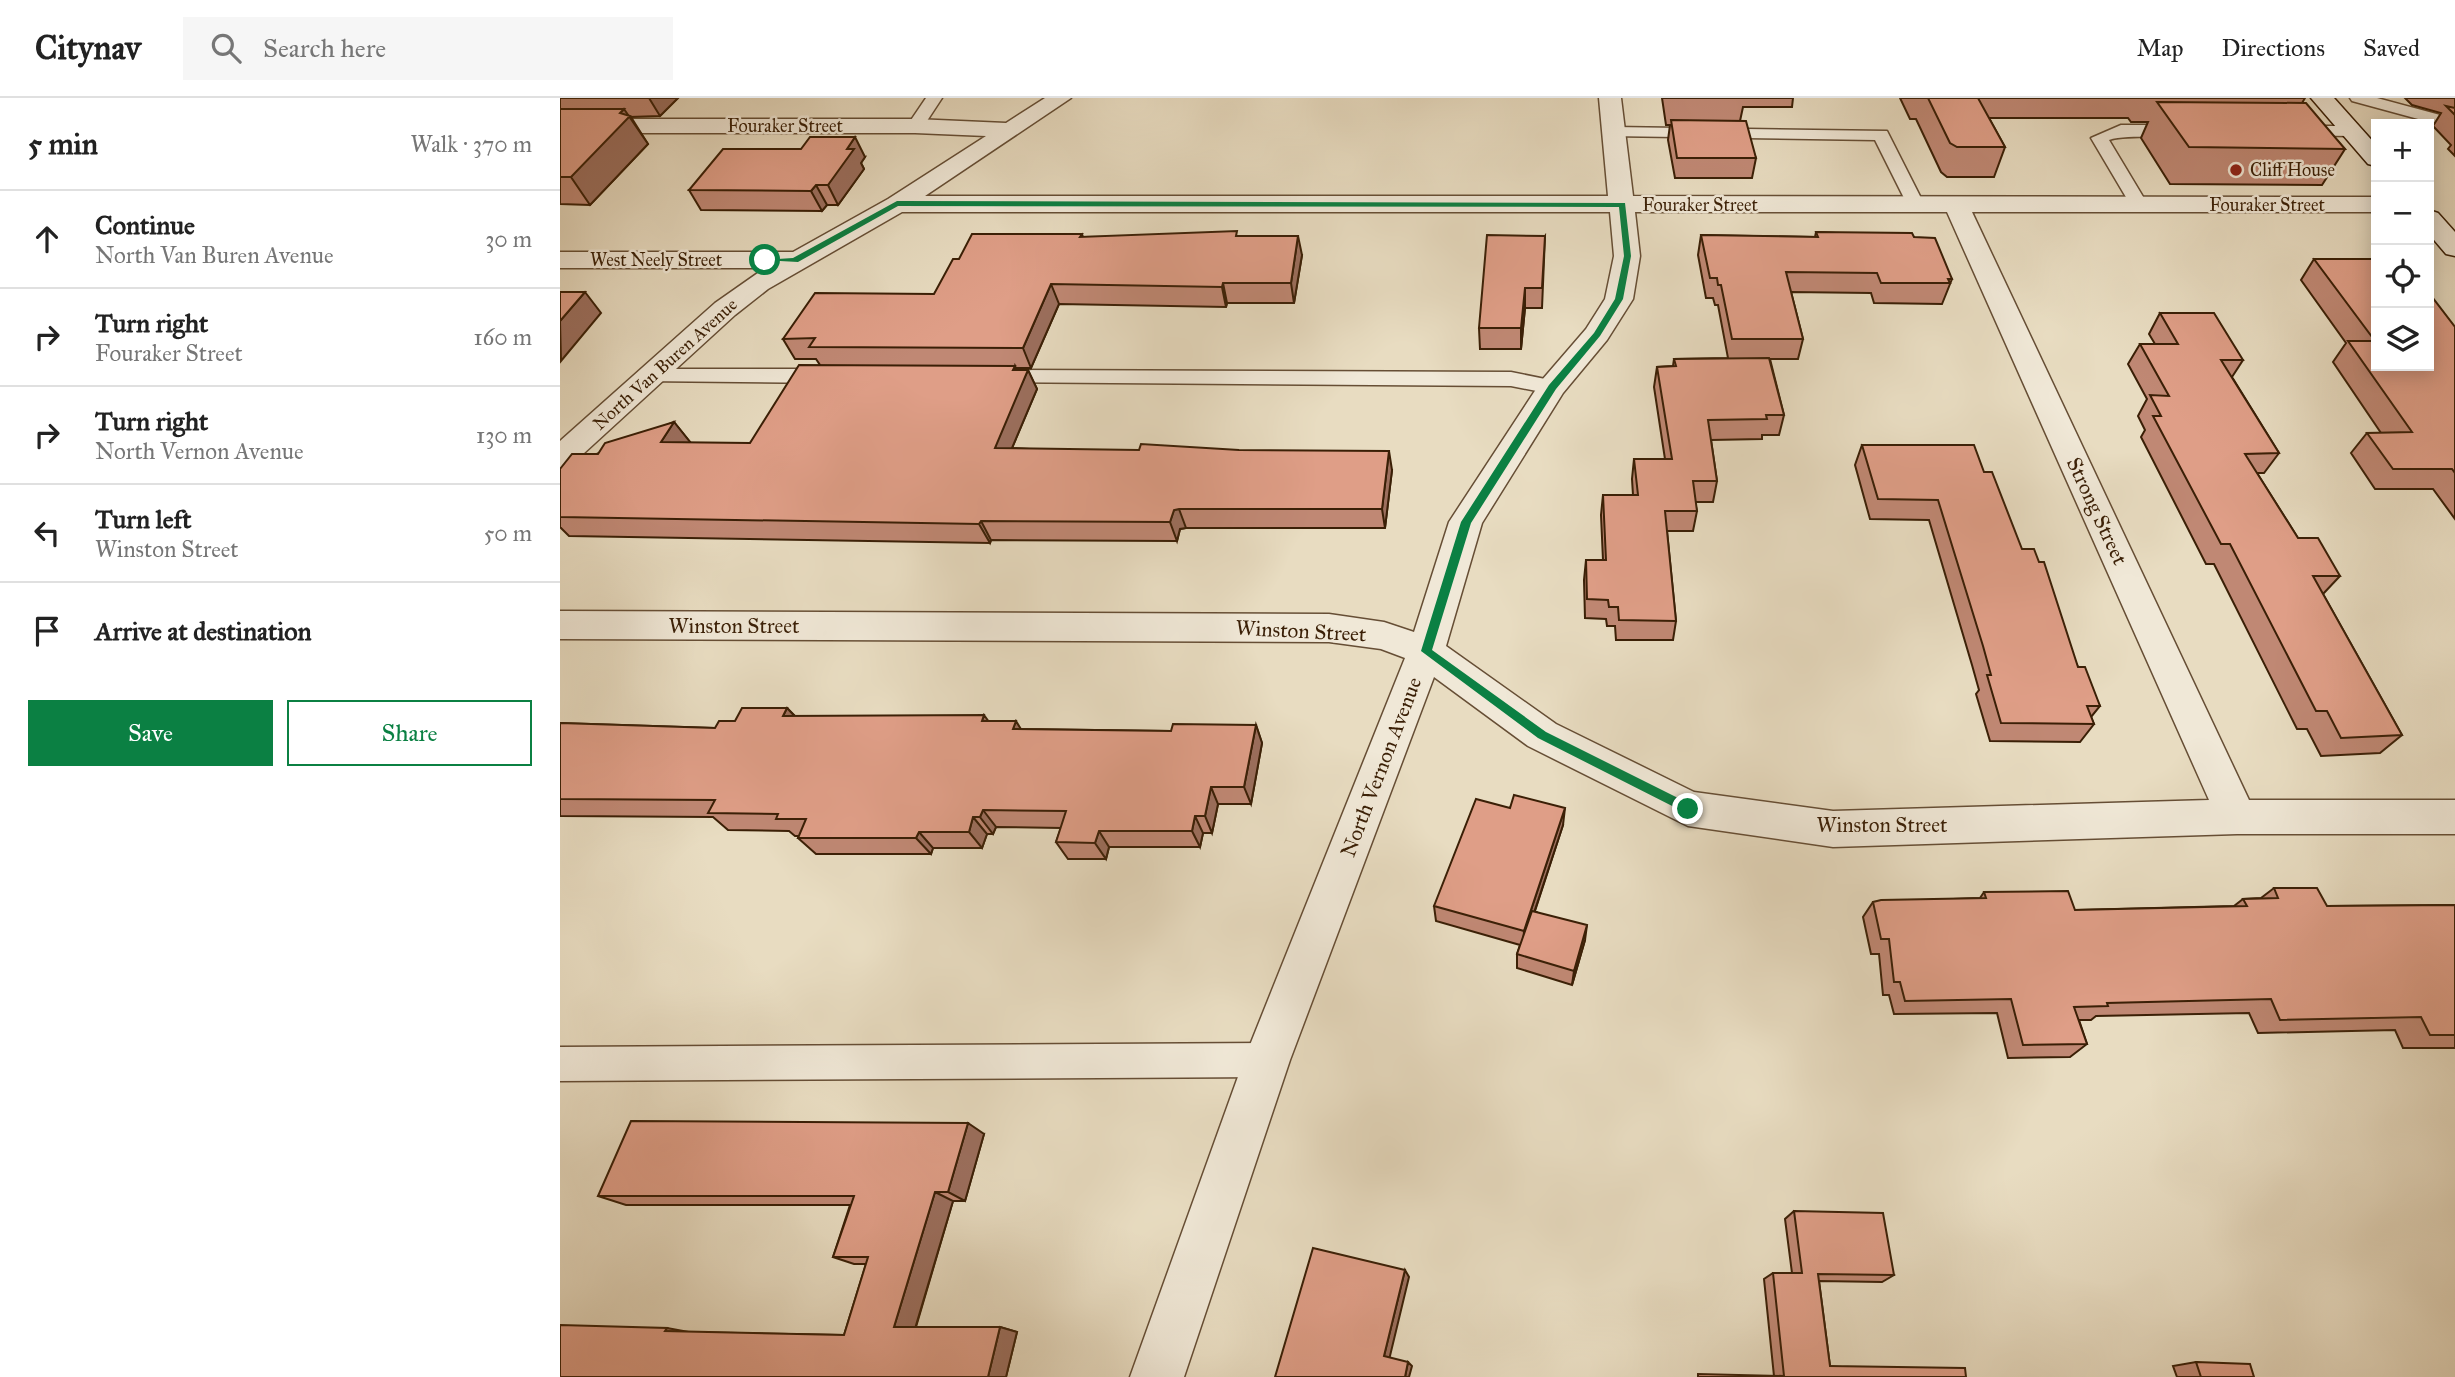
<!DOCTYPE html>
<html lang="en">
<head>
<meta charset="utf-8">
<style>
	:root { --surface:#fff; --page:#f6f6f6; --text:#222; --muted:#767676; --line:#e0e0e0; --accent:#0b8043 }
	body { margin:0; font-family:"IM FELL Great Primer",serif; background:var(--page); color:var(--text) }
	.controls { position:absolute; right:21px; top:21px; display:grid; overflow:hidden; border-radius:0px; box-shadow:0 4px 18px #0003 }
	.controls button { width:63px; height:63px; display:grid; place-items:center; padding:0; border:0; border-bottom:2px solid var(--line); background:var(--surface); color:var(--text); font:35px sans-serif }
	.stop { position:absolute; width:21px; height:21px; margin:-16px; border:5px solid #0b8043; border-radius:50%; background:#fff }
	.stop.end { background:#0b8043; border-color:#fff; box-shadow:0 2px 7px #0008 }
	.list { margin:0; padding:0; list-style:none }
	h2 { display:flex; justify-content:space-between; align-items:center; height:91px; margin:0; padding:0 28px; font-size:30px }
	h2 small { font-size:23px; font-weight:400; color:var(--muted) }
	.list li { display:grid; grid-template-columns:46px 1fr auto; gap:21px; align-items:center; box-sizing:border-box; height:98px; padding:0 28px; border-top:2px solid var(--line) }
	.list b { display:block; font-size:26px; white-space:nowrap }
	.list p { margin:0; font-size:23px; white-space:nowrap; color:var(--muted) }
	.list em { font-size:23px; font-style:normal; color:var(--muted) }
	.actions { display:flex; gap:14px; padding:21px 28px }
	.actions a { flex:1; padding:16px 0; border:2px solid var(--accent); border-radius:0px; text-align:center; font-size:24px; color:var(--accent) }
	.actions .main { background:var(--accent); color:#fff }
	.icon { flex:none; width:38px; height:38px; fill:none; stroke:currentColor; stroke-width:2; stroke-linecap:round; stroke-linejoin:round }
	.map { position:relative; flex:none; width:1895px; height:1279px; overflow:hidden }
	header { display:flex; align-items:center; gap:42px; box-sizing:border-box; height:98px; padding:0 35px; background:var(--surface); border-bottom:2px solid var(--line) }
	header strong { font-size:33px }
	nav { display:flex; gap:38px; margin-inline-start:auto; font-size:24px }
	.search { width:490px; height:63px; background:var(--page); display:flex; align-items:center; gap:18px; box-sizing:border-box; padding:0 24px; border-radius:0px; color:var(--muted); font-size:26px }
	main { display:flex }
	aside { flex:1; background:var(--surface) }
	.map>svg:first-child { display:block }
</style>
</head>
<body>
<header>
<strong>Citynav</strong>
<div class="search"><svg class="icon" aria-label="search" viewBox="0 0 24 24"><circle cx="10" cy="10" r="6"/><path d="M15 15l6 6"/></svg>Search here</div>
<nav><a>Map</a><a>Directions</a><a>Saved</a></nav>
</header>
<main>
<aside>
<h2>5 min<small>Walk · 370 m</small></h2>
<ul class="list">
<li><svg class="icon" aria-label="ahead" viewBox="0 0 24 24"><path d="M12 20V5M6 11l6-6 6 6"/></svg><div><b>Continue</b><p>North Van Buren Avenue</p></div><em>30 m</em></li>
<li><svg class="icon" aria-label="right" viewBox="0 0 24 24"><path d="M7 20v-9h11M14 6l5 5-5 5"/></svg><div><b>Turn right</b><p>Fouraker Street</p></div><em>160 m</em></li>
<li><svg class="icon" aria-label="right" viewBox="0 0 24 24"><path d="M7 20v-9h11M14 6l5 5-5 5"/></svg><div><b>Turn right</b><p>North Vernon Avenue</p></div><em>130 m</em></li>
<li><svg class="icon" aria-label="left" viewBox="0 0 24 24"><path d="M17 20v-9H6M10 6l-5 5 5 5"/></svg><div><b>Turn left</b><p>Winston Street</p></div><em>50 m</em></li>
<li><svg class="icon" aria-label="arrive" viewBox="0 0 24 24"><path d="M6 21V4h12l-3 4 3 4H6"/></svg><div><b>Arrive at destination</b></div></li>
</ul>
<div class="actions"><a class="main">Save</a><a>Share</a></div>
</aside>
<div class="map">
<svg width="1895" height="1279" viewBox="0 0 1895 1279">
	<rect width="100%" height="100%" fill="#e8dcc1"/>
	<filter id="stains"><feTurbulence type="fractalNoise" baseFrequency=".00286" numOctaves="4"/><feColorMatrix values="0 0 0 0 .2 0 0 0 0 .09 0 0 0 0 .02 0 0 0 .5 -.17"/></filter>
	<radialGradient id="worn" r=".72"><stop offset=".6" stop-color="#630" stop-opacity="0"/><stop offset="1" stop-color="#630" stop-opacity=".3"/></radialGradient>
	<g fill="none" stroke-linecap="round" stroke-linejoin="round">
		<!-- lane casing -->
		<g stroke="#664e35" stroke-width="3">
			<path id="lane" d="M 366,0 L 382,0 L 361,32 L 349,32 L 347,28 Z
				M 1790,0 L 1817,0 L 1895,21 L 1895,31 L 1792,3 Z
				M 1561,27 L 1620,27 L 1628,32 C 1617,43 1569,35 1549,42 L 1588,107 L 1585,111 L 1573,111 L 1531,40 Z
				M 1731,28 L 1791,28 L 1799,33 L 1791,38 L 1725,37 L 1723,33 Z
				M 1054,29 L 1327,33 L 1365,108 L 1362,112 L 1350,112 L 1315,42 L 1048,38 L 1046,34 L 1048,30 Z
				M 90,271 L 269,271 L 280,278 L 269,285 L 82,283 L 79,278 L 82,273 Z
				M 432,272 L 951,274 L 1000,284 L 1003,289 L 992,296 L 951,288 L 424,284 L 421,279 L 424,274 Z
				M 707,945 L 719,950 L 724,962 L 719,974 L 707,979 L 0,983 L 0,949 Z"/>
		</g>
		<!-- street casing -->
		<g stroke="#664e35" stroke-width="3">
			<path id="street" d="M 485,0 L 511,0 L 365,98 L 1048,98 L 1039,0 L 1061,0 L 1073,98 L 1816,99 L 1816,114 L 1412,114 L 1689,702 L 1895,702 L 1895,736 L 1677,736 L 1273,749 L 1128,728 L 968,648 L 874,579 L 730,962 L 624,1279 L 570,1279 L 684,962 L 845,560 L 821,551 L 769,544 L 0,541 L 0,513 L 769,516 L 824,524 L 854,534 L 889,424 L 982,282 L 1026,231 L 1045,201 L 1054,158 L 1050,114 L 342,114 L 208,191 L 175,217 L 11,367 L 0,371 L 0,343 L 155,205 L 205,170 L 0,170 L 0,154 L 233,154 L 328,101 L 426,38 L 355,35 L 0,35 L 0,21 L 355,21 L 446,25 ZM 1075,114 L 1387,114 L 1649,702 L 1273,713 L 1134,694 L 996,626 L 886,548 L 922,425 L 1003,295 L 1047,242 L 1073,201 L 1080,158 Z"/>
		</g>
		<!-- secondary casing -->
		<g stroke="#3a1f06" stroke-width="3">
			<path id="secondary" d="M 1751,0 L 1774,0 L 1816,47 L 1816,68 L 1808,66 Z
				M 1869,112 L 1878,115 L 1895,134 L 1895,158 L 1886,156 L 1869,136 Z"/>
		</g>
		<!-- lane -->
		<use href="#lane" fill="#f0e8d7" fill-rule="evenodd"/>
		<!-- street -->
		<use href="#street" fill="#f0e8d7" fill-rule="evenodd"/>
		<!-- secondary -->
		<use href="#secondary" fill="#f0e8d7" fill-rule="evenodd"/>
	</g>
	<!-- wall -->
	<path fill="#c08874" stroke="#3a1f06" stroke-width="2" d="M 0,0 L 118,0 L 100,18 L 71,19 L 88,46 L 30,107 L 0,106 Z
		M 1102,0 L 1233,0 L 1232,9 L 1183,9 L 1180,23 L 1196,60 L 1192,80 L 1115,80 L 1108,42 L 1110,27 L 1106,27 Z
		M 1340,0 L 1745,0 L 1742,5 L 1785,51 L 1762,87 L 1610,86 L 1581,40 L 1588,24 L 1571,24 L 1568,20 L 1429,20 L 1445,49 L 1434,79 L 1387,79 L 1381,74 L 1356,21 L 1350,21 Z
		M 1845,0 L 1895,0 L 1895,58 L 1888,51 L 1891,47 L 1873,28 L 1881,15 L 1852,7 Z
		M 305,59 L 301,65 L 304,71 L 278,107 L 267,107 L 262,113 L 141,112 L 129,92 Z
		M 1256,134 L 1354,139 L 1392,181 L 1382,206 L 1314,205 L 1311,195 L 1231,194 L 1243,241 L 1238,261 L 1210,261 L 1224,317 L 1219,337 L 1202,337 L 1202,341 L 1151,342 L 1157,383 L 1153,404 L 1135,404 L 1137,413 L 1133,433 L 1107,433 L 1116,523 L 1113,542 L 1056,542 L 1055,528 L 1047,528 L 1046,521 L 1025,520 L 1024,482 L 1026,462 L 1043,462 L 1041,417 L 1043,397 L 1073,397 L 1072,381 L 1074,361 L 1105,361 L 1094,289 L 1097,269 L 1113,268 L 1114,261 L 1168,260 L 1158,207 L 1155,207 L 1153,200 L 1146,200 L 1138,157 L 1141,137 L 1255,139 Z
		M 522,136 L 523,139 L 678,138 L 742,157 L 734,205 L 667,205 L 666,209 L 499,206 L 471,270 L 455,270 L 456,272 L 468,272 L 477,291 L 452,350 L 832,372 L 825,430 L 626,430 L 620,431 L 617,443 L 431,442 L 430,445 L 9,438 L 0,429 L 0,371 L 114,324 L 130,344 L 129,345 L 190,345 L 260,267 L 256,261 L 235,261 L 223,241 L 374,196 L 399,161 Z
		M 985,138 L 982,210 L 965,210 L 961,251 L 920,251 L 919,230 Z
		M 1754,161 L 1895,229 L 1895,421 L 1873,391 L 1815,391 L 1791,355 L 1807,335 L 1821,335 L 1773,264 L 1786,245 L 1741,182 Z
		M 1600,215 L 1683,262 L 1672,279 L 1719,355 L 1704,375 L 1697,375 L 1738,440 L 1780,478 L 1763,496 L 1842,637 L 1820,655 L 1761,658 L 1747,631 L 1737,631 L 1654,466 L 1646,466 L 1581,339 L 1585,332 L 1578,318 L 1587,301 L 1568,266 L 1580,246 L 1595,246 L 1589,236 Z
		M 1302,347 L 1424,374 L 1518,569 L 1540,608 L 1531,619 L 1534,626 L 1520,644 L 1430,643 L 1416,596 L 1419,592 L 1412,567 L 1369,422 L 1310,421 L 1295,367 Z
		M 227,610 L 235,618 L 429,623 L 461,631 L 611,633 L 696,627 L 702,645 L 691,706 L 658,706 L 652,735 L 643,735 L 640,749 L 549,749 L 546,761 L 508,761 L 496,744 L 501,730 L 436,729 L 433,736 L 427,736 L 422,750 L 373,750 L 371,756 L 256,756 L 238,740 L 239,738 L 235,738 L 229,733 L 168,732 L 153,719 L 0,718 L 0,625 L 155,630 L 175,623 Z
		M 950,710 L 1003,727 L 975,813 L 1025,842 L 1012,887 L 957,870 L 957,856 L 960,847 L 876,823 L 874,808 Z
		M 1714,790 L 1767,808 L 1895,807 L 1895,950 L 1843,950 L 1835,932 L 1698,935 L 1689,915 L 1536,918 L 1531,922 L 1519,922 L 1527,946 L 1510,959 L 1448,960 L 1437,915 L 1334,916 L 1329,897 L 1323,897 L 1319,856 L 1311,856 L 1303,819 L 1313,804 L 1420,800 L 1424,794 L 1515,812 L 1674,808 L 1683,801 L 1701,800 Z
		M 424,1036 L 405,1103 L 393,1103 L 356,1229 L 440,1229 L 457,1234 L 446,1279 L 0,1279 L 126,1234 L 284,1237 L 306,1166 L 294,1166 L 273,1159 L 290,1107 L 66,1107 L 38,1098 Z
		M 1234,1113 L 1334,1177 L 1322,1184 L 1259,1183 L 1270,1268 L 1406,1279 L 1214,1278 L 1204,1181 L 1213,1175 L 1232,1175 L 1225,1121 Z
		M 1636,1264 L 1694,1279 L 1617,1279 L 1613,1268 Z"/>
	<!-- shaded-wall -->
	<path fill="#9c6f5e" stroke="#3a1f06" stroke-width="2" d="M 89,0 L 118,0 L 100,18 Z
		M 64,11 L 88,46 L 30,107 L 11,79 Z
		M 295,39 L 305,59 L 301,65 L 304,71 L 278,107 L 268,87 L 287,51 Z
		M 256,87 L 267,107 L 262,113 L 251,93 Z
		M 738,138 L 742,157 L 734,205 L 731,185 Z
		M 663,185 L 667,205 L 666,209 L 662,189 Z
		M 491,186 L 499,206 L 471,270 L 463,250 Z
		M 965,190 L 965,210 L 961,251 L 961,230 Z
		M 25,194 L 41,215 L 1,263 L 0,223 Z
		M 455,268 L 462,285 L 468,272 L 477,291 L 444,369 L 435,350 Z
		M 114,324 L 130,344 L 116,364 L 101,344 Z
		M 829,353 L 832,372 L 825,430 L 822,411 Z
		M 619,411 L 626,430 L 620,431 L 617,443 L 610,424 L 614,412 Z
		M 421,423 L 431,442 L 430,445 L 419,426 Z
		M 227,610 L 244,628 L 223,618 Z
		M 424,617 L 437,635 L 422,623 Z
		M 456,623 L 467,641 L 453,631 Z
		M 696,627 L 702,645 L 691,706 L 684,689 Z
		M 651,689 L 658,706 L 652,735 L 645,718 Z
		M 1005,710 L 1003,727 L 963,848 L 964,833 Z
		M 423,712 L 436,729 L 433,736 L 420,719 Z
		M 635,718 L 643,735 L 640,749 L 632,733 Z
		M 413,719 L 427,736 L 422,750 L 409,734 Z
		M 539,733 L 549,749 L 546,761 L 535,745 Z
		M 359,734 L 373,750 L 371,756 L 356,740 Z
		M 1027,827 L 1025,842 L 1012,887 L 1014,873 Z
		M 408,1025 L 424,1036 L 405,1103 L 388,1094 Z
		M 375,1094 L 393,1103 L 354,1234 L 334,1229 Z
		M 845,1172 L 849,1179 L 829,1262 L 824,1258 Z
		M 440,1229 L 457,1234 L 446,1279 L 428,1279 Z
		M 107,1230 L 134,1235 L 105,1233 Z
		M 848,1264 L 852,1268 L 849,1279 L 845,1279 Z"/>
	<!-- building -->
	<path fill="#df9e87" stroke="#3a1f06" stroke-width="2" d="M 1368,0 L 1418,0 L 1445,49 L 1397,49 L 1390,45 Z
		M 1597,4 L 1746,5 L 1785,51 L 1629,49 Z
		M 1886,8 L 1895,10 L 1895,17 Z
		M 0,11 L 64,11 L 60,15 L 70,18 L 11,79 L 0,79 Z
		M 1111,22 L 1186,23 L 1196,60 L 1117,60 Z
		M 250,39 L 295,39 L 287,51 L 294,51 L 268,87 L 256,87 L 251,93 L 129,92 L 163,51 L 241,51 Z
		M 677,133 L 676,138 L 738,138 L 731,185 L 663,185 L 662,189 L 491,186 L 463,250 L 249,249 L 255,240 L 223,241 L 255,195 L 374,196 L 393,161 L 399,161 L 412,136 L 522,136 L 520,139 Z
		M 1256,134 L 1352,135 L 1354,139 L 1375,140 L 1392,181 L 1388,181 L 1390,185 L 1321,185 L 1317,175 L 1226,174 L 1243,241 L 1172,241 L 1161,187 L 1158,187 L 1157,180 L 1150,180 L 1141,137 L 1258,139 Z
		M 927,137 L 985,138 L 982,190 L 965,190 L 961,230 L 919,230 Z
		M 1754,161 L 1816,161 L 1816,268 L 1869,268 L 1869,195 L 1895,229 L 1895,375 L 1892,371 L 1833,371 L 1807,335 L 1852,334 L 1788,243 L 1815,243 Z
		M 0,194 L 25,194 L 0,223 Z
		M 1600,215 L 1654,215 L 1683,262 L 1661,262 L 1719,355 L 1685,356 L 1738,440 L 1758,440 L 1780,478 L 1753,478 L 1842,637 L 1781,640 L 1767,613 L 1756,613 L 1670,446 L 1661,446 L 1593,318 L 1601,318 L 1590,297 L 1609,298 L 1580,246 L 1618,246 Z
		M 1209,260 L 1224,317 L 1206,317 L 1207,321 L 1148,322 L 1157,383 L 1133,383 L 1137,413 L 1105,413 L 1116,523 L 1059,522 L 1058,509 L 1049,509 L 1048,502 L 1027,501 L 1026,462 L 1046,462 L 1043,397 L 1078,397 L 1074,361 L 1112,361 L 1097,269 L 1116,268 L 1114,261 Z
		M 239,267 L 455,268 L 453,272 L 468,272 L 435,350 L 579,352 L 581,346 L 679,352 L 829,353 L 822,411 L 619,411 L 614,412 L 610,424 L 421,423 L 419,426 L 0,419 L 0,371 L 12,356 L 38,356 L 45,345 L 114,324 L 101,344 L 190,345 Z
		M 1302,347 L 1414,347 L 1424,374 L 1432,374 L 1462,451 L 1474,451 L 1479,464 L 1484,464 L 1518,569 L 1525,569 L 1540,608 L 1527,608 L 1534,626 L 1441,625 L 1427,577 L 1431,577 L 1423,548 L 1378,402 L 1318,401 Z
		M 182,610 L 227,610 L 223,618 L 424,617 L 422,623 L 456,623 L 453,631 L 611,633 L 613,626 L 696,627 L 684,689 L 651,689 L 645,718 L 635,718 L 632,733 L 539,733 L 535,745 L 496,744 L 506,713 L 423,712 L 420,719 L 413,719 L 409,734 L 359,734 L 356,740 L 238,740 L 246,721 L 216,721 L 218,716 L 148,715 L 155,702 L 0,701 L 0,625 L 155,630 L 159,623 L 175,623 Z
		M 954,697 L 1005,710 L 964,833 L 874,808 L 916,701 L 950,710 Z
		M 1714,790 L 1757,790 L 1767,808 L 1895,807 L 1895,937 L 1870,937 L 1861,919 L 1720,922 L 1711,901 L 1547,905 L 1548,908 L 1514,909 L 1527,946 L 1463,947 L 1451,901 L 1345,903 L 1340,884 L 1334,884 L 1329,841 L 1321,841 L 1313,804 L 1321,802 L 1426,800 L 1424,794 L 1508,793 L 1515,812 L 1687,808 L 1683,801 L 1718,800 Z
		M 972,813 L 1027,827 L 1014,873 L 957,856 Z
		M 71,1023 L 408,1025 L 388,1094 L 375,1094 L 334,1229 L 440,1229 L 428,1279 L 0,1279 L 0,1227 L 107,1230 L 105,1233 L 284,1237 L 308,1159 L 273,1159 L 294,1098 L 38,1098 Z
		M 1234,1113 L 1323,1115 L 1334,1177 L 1258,1176 L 1270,1268 L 1405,1270 L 1406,1279 L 1138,1279 L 1138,1276 L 1224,1278 L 1213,1175 L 1242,1175 Z
		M 753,1150 L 845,1172 L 824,1258 L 848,1264 L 845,1279 L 715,1279 Z
		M 1636,1264 L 1690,1266 L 1694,1279 L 1641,1279 Z"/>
	<!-- route -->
	<path fill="#0b8043" d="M 337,103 L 1065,105 L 1071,158 L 1063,201 L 1040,238 L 996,291 L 911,425 L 872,552 L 986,634 L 1132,707 L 1132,714 L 1124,714 L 978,640 L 861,553 L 901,424 L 989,287 L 1034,235 L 1055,201 L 1064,158 L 1059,109 L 338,108 L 238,164 L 201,162 L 233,160 Z"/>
	<!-- markers -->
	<circle fill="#8f2418" stroke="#f0e8d7" stroke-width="2.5" cx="1676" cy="72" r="7"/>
	<g text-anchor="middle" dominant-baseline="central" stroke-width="5" stroke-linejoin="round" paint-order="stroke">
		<!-- far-street labels -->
		<g font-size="18" fill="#3a1f06" stroke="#f0e8d7">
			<text x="225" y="28">Fouraker Street</text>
			<text x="1140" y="107">Fouraker Street</text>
			<text x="1707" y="107">Fouraker Street</text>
			<text x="96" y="162">West Neely Street</text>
			<text transform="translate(105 266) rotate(-42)">North Van Buren Avenue</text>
		</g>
		<!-- far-poi labels -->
		<g font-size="18" fill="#3a1f06" stroke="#f0e8d7" text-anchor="start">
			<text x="1690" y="72">Cliff House</text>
		</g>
		<!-- street labels -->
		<g font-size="21" fill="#3a1f06" stroke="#f0e8d7">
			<text transform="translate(1537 413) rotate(65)">Strong Street</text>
			<text x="174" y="528">Winston Street</text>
			<text transform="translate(741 533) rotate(3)">Winston Street</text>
			<text transform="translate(821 669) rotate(-69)">North Vernon Avenue</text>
			<text x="1322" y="727">Winston Street</text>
		</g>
	</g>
	<rect width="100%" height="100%" filter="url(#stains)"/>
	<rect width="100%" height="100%" fill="url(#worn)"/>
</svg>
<div class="controls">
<button>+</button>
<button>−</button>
<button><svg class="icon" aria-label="locate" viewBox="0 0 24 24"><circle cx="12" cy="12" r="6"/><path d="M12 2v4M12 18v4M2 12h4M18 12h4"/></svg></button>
<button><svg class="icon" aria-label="layers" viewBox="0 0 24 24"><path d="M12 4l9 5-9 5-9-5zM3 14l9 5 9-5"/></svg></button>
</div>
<div class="stop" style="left:205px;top:162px"></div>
<div class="stop end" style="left:1128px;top:711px"></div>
</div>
</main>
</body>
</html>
